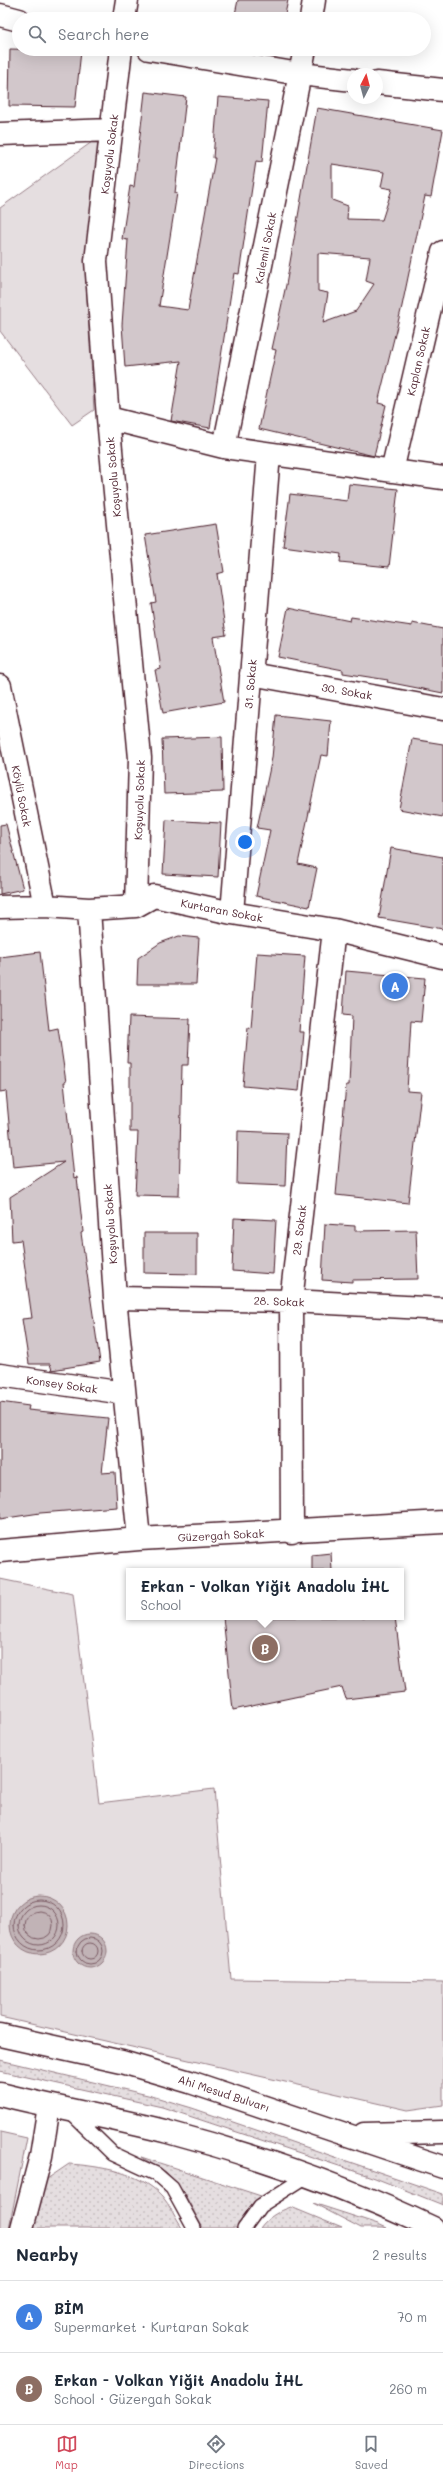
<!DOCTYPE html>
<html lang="en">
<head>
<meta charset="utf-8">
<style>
	:root { --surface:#fff; --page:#f6f6f7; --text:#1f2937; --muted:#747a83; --line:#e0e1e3; --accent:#d1495b }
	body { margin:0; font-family:Mali,sans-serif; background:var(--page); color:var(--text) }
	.compass { position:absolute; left:347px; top:68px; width:36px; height:36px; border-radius:50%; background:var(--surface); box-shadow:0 4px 16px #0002; rotate:6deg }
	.you { position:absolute; left:245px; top:842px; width:14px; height:14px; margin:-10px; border:3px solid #fff; border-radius:50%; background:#1a73e8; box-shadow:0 0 0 6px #1a73e833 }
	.badge { display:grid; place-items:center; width:26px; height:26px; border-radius:50%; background:var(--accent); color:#fff; font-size:13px; font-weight:700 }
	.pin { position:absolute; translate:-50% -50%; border:2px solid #fff; box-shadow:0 1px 4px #0006 }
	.popup { position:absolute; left:126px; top:1568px; width:278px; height:52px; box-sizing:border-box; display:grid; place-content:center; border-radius:0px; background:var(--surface); filter:drop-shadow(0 1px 3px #0005); font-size:13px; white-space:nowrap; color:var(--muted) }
	.popup b { font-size:15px; color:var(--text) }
	.popup::after { content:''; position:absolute; left:50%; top:100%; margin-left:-8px; border:8px solid transparent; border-top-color:var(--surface) }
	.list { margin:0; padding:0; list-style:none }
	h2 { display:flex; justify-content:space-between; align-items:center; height:52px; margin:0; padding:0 16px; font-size:17px }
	h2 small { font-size:13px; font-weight:400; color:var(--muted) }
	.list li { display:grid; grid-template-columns:26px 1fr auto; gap:12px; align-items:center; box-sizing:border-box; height:72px; padding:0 16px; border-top:1px solid var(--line) }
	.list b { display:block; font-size:15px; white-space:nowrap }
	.list p { margin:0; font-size:13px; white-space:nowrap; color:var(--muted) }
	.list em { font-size:13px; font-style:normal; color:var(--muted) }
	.icon { flex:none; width:22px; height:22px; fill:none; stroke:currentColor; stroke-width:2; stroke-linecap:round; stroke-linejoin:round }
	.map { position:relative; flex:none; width:443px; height:2228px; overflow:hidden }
	.search { position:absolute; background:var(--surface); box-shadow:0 4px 16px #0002; left:12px; right:12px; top:12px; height:44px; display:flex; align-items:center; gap:10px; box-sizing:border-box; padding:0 14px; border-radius:22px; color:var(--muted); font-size:15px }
	.sheet { height:196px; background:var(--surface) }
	nav { display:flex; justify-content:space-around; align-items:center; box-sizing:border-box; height:56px; border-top:1px solid var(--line); background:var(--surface); font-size:11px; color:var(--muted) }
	nav a { display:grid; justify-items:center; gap:2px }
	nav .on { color:var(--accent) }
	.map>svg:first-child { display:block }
</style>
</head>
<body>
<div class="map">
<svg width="443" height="2228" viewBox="0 0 443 2228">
	<defs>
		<pattern id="grass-dots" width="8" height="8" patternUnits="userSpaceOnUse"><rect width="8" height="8" fill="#e5dee0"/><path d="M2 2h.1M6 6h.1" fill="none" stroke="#c6bec0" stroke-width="1.8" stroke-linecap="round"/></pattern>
	</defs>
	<rect width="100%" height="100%" fill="#fff"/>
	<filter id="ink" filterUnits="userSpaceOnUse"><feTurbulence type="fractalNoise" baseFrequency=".025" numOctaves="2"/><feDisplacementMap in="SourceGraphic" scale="8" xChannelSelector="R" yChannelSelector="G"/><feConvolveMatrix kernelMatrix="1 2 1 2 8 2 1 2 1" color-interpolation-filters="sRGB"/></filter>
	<g filter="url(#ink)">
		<!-- grass -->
		<path fill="url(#grass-dots)" stroke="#987e86" d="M 0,2060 L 152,2096 L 192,2108 L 443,2194 L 443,2205 L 375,2178 L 162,2107 L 0,2071 Z
			M 141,2157 L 261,2196 L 250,2206 L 237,2228 L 203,2228 L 184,2193 L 166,2172 Z
			M 69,2164 C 99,2166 140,2172 162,2196 C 170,2205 175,2218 182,2228 L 33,2228 L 44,2181 Z
			M 313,2203 L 378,2224 L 387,2228 L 361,2228 Z
			M 291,2207 L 342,2228 L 260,2228 C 268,2217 279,2211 291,2207 Z"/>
		<!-- park -->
		<path fill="#e5dee0" stroke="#987e86" d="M 103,134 L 85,264 L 94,410 L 72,425 L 0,331 L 0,208 Z
			M 0,1579 L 73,1594 L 99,1803 L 214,1789 L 231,1979 L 443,1982 L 443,2105 L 408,2110 L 0,2017 Z
			M 0,2132 L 27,2138 L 9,2228 L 0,2228 Z"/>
		<!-- water -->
		<path fill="#c1b3b6" stroke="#91787e" d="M10 1925a29 29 0 1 1 58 0a29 29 0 1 1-58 0Z
			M73 1951a17 17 0 1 1 34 0a17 17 0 1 1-34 0Z"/>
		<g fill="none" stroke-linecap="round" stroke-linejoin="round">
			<!-- shore -->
			<path stroke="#7a5a63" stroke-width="1" d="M14 1925a25 25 0 1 1 50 0a25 25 0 1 1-50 0Z
				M19 1925a20 20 0 1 1 40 0a20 20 0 1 1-40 0Z
				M25 1925a14 14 0 1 1 28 0a14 14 0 1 1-28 0Z
				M77 1951a13 13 0 1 1 26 0a13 13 0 1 1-26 0Z
				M82 1951a8 8 0 1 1 16 0a8 8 0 1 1-16 0Z"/>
		</g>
		<!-- building -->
		<path fill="#d2c7cb" stroke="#4a1f2b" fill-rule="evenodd" d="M 238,0 L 288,0 L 284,19 L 234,19 Z
			M 10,49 L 81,51 L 75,107 L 9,106 Z
			M 145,92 L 186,97 L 175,193 L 177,193 L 159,306 L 188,310 L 215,158 L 213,158 L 218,97 L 268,101 L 262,162 L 256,161 L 239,274 L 234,273 L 210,428 L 171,421 L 181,361 L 125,367 L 122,325 L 128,240 L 122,239 L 130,186 L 134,187 Z
			M 317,108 L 443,130 L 431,197 L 425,196 L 402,306 L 378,403 L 386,405 L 374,456 L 259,429 L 276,350 L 272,349 L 286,285 ZM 332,164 L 384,172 L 381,187 L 392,189 L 382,220 L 347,219 L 348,206 L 332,200 ZM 318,253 L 370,257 L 366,281 L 374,284 L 356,311 L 323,323 L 328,293 L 318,291 Z
			M 349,484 L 398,489 L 389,567 L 340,562 L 341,554 L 283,546 L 290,494 L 347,501 Z
			M 216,524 L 224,572 L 217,574 L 226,635 L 213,637 L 224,702 L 163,713 L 155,670 L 161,669 L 151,603 L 156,602 L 145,535 Z
			M 288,608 L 350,621 L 351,617 L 412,626 L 412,623 L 443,629 L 443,693 L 387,682 L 388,680 L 343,673 L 343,670 L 278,657 Z
			M 276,715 L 331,721 L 328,756 L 321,755 L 298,864 L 317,868 L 309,907 L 256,896 L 270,830 L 257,828 L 272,758 Z
			M 222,737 L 223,792 L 164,794 L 162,739 Z
			M 412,739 L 443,744 L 443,817 L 399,809 Z
			M 166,820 L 221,823 L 218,877 L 163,874 Z
			M 6,824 L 23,889 L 0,894 L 0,825 Z
			M 391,848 L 443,857 L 443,929 L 379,918 Z
			M 179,936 L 199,938 L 196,984 L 137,984 L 138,958 L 160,943 Z
			M 40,952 L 49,1030 L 58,1028 L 66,1082 L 64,1082 L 74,1178 L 77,1177 L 83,1232 L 81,1233 L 100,1362 L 52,1370 L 50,1364 L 29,1364 L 22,1319 L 32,1318 L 21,1240 L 12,1241 L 10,1197 L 64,1162 L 13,1167 L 6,1091 L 0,1092 L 0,957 Z
			M 257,953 L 305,956 L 299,1032 L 304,1032 L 299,1091 L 243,1086 L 248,1027 L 251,1028 Z
			M 346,971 L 425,978 L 421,1022 L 411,1021 L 407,1091 L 421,1092 L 408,1203 L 336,1195 L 346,1085 L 349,1085 L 352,1016 L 343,1015 Z
			M 129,1017 L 190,1019 L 188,1065 L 182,1065 L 179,1196 L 135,1195 L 138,1132 L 130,1132 L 130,1063 L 127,1063 Z
			M 238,1131 L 287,1133 L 285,1186 L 237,1184 Z
			M 234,1218 L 276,1220 L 273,1274 L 232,1271 Z
			M 325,1224 L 355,1226 L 355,1231 L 416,1230 L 418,1279 L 352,1280 L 352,1282 L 322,1280 Z
			M 144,1233 L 197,1233 L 197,1274 L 144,1273 Z
			M 0,1402 L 29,1406 L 28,1410 L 108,1418 L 102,1473 L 115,1472 L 117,1507 L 40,1513 L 0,1519 Z
			M 331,1553 L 332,1571 L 312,1571 L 312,1555 Z
			M 223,1617 L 395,1617 L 405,1692 L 346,1699 L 342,1687 L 233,1710 Z"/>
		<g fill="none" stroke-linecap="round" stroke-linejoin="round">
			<!-- lane casing -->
			<g stroke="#4a1f2b" stroke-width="16">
				<path id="lane" d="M 70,2112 L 113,2154 L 156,2174 L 172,2188 L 194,2228
					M 244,2228 L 260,2206 L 307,2176"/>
			</g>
			<!-- street casing -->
			<g stroke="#4a1f2b" stroke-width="25">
				<path id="street" d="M 124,19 L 127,0
					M 311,19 L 314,0
					M 121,49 L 96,261 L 108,418 L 140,758 L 136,906
					M 0,134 L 112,130
					M 108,418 L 224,447 L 443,478
					M 224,447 L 305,49
					M 392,471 L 443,252
					M 251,674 L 443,709
					M 0,686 L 45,906
					M 0,907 L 45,906 L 89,909 L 136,906 L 154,896 L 232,913 L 334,930 L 443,957
					M 89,909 L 115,1298 L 139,1539
					M 232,913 L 269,454
					M 115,1298 L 291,1301 L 443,1309
					M 0,1375 L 124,1393
					M 292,1532 L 291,1301 L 334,930
					M 0,1551 L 139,1539 L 443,1522
					M 22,2228 L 41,2156 L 49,2106"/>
			</g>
			<!-- secondary casing -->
			<g stroke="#4a1f2b" stroke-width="25">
				<path id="secondary" d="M 0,15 L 19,20
					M 149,49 L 300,74 L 353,80
					M 377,83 L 443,90
					M 0,2035 L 122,2062 L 190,2082 L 443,2167
					M 0,2094 C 56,2108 113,2118 168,2132 C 259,2156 349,2188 433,2228
					M 364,2134 L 443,2132"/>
			</g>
			<!-- lane -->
			<use href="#lane" stroke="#fff" stroke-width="13"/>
			<!-- street -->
			<use href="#street" stroke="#fff" stroke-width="22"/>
			<!-- secondary -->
			<use href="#secondary" stroke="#fff" stroke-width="22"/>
		</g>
	</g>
	<g text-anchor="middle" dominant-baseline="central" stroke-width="3.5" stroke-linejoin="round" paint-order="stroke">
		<!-- street labels -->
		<g font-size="11" fill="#4a1f2b" stroke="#fff">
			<text transform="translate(109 154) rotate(-83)">Koşuyolu Sokak</text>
			<text transform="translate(265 248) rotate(-79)">Kalemli Sokak</text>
			<text transform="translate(418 361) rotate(-77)">Kaplan Sokak</text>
			<text transform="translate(113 477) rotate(-95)">Koşuyolu Sokak</text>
			<text transform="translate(250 684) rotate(-85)">31. Sokak</text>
			<text transform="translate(347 691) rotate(10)">30. Sokak</text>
			<text transform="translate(22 796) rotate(79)">Köylü Sokak</text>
			<text transform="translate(139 800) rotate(-88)">Koşuyolu Sokak</text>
			<text transform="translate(222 910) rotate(11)">Kurtaran Sokak</text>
			<text transform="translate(110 1224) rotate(-94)">Koşuyolu Sokak</text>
			<text transform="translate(299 1230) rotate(-83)">29. Sokak</text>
			<text transform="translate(279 1301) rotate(2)">28. Sokak</text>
			<text transform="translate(62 1384) rotate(8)">Konsey Sokak</text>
			<text transform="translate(221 1535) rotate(-3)">Güzergah Sokak</text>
			<text transform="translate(224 2093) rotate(18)">Ahi Mesud Bulvarı</text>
		</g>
	</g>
</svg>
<svg class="compass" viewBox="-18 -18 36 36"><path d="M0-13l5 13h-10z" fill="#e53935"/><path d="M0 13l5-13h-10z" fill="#747a83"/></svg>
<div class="you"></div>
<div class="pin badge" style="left:395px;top:986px;background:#3f7fe0">A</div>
<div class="pin badge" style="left:265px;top:1648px;background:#8d6e63">B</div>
<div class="popup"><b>Erkan - Volkan Yiğit Anadolu İHL</b>School</div>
<div class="search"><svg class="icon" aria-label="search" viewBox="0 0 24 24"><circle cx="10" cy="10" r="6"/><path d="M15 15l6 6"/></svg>Search here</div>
</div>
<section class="sheet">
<h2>Nearby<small>2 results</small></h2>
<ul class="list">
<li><span class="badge" style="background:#3f7fe0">A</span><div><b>BİM</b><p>Supermarket · Kurtaran Sokak</p></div><em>70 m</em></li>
<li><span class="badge" style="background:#8d6e63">B</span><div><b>Erkan - Volkan Yiğit Anadolu İHL</b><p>School · Güzergah Sokak</p></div><em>260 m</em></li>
</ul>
</section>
<nav>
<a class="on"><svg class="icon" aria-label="map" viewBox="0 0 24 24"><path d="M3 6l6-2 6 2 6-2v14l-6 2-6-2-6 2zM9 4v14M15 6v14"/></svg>Map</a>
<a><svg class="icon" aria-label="directions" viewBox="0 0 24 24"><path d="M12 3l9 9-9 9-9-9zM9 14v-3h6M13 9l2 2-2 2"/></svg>Directions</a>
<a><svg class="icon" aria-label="saved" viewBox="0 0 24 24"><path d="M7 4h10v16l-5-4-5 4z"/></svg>Saved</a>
</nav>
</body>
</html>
